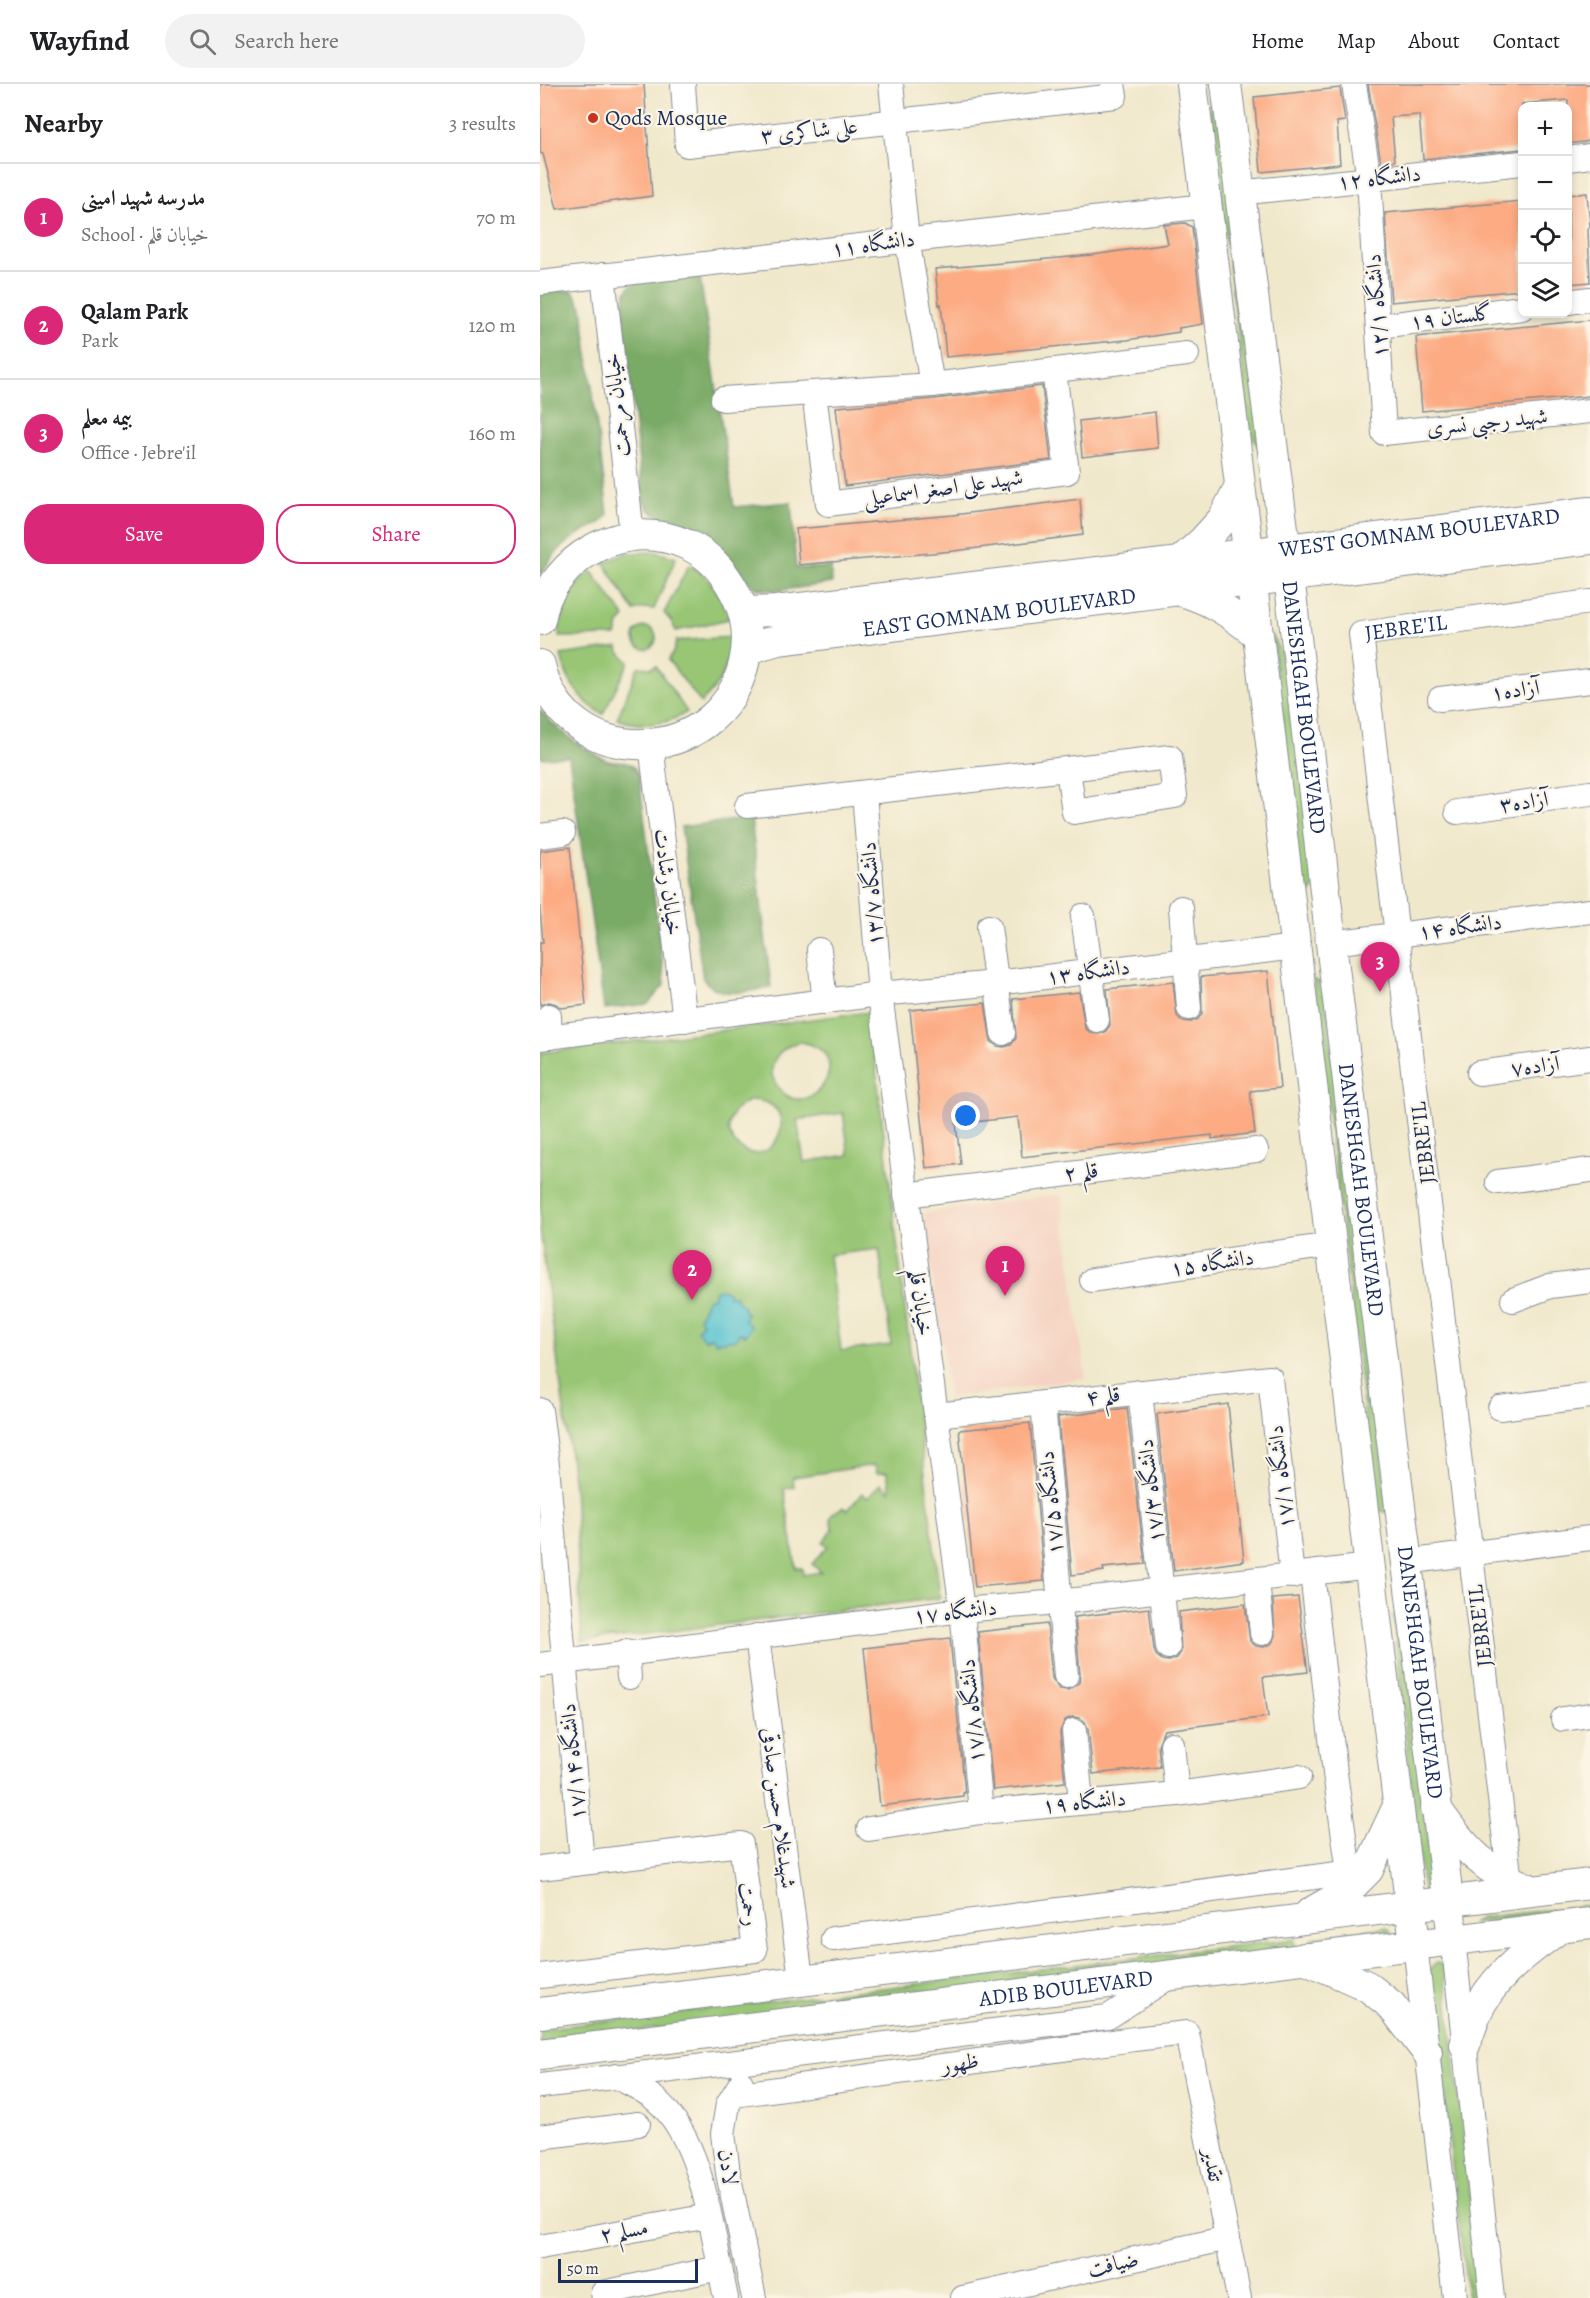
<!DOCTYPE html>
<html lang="en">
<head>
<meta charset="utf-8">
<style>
	:root { --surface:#fff; --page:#f2f2f2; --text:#202124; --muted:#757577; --line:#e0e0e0; --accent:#db2777 }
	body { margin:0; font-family:Alegreya,Amiri,serif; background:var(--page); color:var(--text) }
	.controls { position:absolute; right:18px; top:18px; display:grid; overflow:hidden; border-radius:12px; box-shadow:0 3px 9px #0003 }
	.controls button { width:54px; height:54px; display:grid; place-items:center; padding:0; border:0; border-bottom:2px solid var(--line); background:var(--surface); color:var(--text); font:30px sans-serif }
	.scale { position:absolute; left:18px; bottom:15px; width:140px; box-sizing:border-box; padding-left:6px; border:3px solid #1b2f5e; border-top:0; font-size:16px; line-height:21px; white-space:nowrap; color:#1b2f5e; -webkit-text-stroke:4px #fcf5e5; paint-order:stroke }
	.you { position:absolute; left:426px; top:1032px; width:21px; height:21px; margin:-15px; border:4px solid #fff; border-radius:50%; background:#1a73e8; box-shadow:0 0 0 9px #1a73e833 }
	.badge { display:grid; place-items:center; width:39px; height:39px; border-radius:50%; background:var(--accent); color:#fff; font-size:20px; font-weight:700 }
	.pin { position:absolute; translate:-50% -50px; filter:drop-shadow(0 2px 3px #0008) }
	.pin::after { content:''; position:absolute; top:32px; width:21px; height:18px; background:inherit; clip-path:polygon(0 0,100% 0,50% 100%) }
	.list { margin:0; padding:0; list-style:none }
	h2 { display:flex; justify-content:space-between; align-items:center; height:78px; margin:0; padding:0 24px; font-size:26px }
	h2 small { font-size:20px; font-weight:400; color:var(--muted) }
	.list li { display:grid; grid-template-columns:39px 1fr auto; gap:18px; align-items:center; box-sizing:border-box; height:108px; padding:0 24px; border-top:2px solid var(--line) }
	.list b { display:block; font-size:22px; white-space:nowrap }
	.list p { margin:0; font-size:20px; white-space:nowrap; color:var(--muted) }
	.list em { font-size:20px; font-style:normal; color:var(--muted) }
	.actions { display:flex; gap:12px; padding:18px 24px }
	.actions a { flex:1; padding:14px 0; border:2px solid var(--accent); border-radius:24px; text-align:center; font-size:21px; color:var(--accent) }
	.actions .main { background:var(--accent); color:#fff }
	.icon { flex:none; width:33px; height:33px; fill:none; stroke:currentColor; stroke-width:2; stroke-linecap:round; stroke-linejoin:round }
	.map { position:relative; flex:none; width:1050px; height:2214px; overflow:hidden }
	header { display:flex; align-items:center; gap:36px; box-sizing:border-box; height:84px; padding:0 30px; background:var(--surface); border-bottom:2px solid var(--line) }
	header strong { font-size:28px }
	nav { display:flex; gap:33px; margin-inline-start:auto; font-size:21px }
	.search { width:420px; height:54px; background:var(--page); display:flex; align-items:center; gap:15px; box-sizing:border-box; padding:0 21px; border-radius:33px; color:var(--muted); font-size:22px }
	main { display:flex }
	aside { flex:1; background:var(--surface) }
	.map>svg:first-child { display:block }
</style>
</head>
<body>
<header>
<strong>Wayfind</strong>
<div class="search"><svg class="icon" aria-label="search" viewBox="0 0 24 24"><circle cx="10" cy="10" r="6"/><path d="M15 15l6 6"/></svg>Search here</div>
<nav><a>Home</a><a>Map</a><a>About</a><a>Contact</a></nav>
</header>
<main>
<aside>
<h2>Nearby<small>3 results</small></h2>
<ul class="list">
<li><span class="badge">1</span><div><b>مدرسه شهید امینی</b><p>School · خیابان قلم</p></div><em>70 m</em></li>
<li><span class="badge">2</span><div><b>Qalam Park</b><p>Park</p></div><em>120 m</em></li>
<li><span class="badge">3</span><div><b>بیمه معلم</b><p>Office · Jebre'il</p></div><em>160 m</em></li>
</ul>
<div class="actions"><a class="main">Save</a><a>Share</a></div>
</aside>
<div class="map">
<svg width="1050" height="2214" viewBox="0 0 1050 2214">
	<rect width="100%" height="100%" fill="#fcf5e5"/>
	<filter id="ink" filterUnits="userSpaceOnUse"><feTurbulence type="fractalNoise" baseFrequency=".0167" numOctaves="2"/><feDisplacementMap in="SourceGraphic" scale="12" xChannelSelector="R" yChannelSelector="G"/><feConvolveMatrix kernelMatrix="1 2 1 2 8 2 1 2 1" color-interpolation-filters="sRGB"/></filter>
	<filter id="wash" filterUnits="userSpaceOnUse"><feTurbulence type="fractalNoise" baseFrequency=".008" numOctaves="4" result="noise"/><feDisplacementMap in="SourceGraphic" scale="24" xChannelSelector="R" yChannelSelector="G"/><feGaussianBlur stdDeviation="1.35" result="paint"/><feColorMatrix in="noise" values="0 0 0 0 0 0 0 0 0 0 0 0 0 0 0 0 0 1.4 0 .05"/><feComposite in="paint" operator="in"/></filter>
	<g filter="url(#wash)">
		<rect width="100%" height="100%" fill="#f0e8cb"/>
		<!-- built -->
		<path fill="#f5d3c2" d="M 521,1110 L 546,1294 L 409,1314 L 384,1129 Z"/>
		<!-- green -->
		<path fill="#98c675" stroke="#5a7a6a" stroke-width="1.5" fill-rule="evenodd" d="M 667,0 L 678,0 L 722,369 L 710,347 Z
			M 116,468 L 136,474 L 114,525 L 104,524 L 94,527 L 64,479 L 87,469 Z
			M 149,481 C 171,493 182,512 189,535 L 136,547 L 131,537 L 124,529 Z
			M 51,487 L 85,533 L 79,540 L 76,552 L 19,553 C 20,528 29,503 51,487 Z
			M94 554a11 11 0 1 1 22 0a11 11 0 1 1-22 0Z
			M 732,550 L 753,597 L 776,802 L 769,810 L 760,796 Z
			M 190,553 C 191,579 180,601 161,619 L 128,576 L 134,567 L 136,557 Z
			M 78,563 L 79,568 L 89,578 L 63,630 C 41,618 26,597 21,571 Z
			M 116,582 L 147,628 C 127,641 100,644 77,635 L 98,583 L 111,584 Z
			M 773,895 L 784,901 L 848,1429 L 836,1425 Z
			M 329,928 L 400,1514 L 42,1558 L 34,1402 L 0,1145 L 0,969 ZM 259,958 C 323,966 269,1045 238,1003 C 223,983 239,963 259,958 ZM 212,1016 C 270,1019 229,1097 195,1059 C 180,1042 194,1021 212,1016 ZM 303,1029 L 309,1071 L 264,1078 L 257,1036 ZM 339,1165 L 351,1261 L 301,1267 L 289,1171 ZM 335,1381 L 337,1389 L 347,1388 L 350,1407 L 340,1400 L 328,1414 L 322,1409 L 308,1426 L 303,1423 L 293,1429 L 290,1435 L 293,1445 L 283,1458 L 288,1462 L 272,1480 L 281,1488 L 263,1491 L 262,1484 L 256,1484 L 244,1405 L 254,1403 L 253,1393 Z
			M 853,1531 L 862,1537 L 894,1805 L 883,1808 Z
			M 1050,1821 L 1050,1832 L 932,1839 L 941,1834 Z
			M 845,1843 L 849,1845 L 852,1851 L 773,1866 L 772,1854 Z
			M 754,1855 L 756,1868 L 0,1959 L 0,1945 Z
			M 896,1879 L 901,1880 L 904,1886 L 942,2214 L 928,2214 L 889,1887 Z"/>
		<!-- forest -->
		<path fill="#7aab66" stroke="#4a6d62" stroke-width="1.5" d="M 160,193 L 194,423 L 251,418 L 256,484 L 291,483 L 292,499 L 236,507 L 215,504 L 170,458 L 135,436 L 121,433 L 110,427 L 103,417 L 83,226 C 84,218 84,209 89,203 C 101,191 143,194 160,193 Z
			M 0,205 L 33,207 L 42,223 L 68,430 C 63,442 44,445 34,453 C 20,463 7,478 0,493 Z
			M 0,626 C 15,644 35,659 55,670 C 59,672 64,676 68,677 C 84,680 91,674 99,692 L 125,900 L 108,920 L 64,925 L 29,673 L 0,674 Z
			M 211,734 L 231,903 C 205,907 182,917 163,895 L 141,743 Z"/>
		<!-- water -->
		<path fill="#57c3d0" stroke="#397997" stroke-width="1.5" d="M 182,1205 L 188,1208 L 189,1212 L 196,1212 L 196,1216 L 204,1223 L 204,1228 L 207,1229 L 204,1236 L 211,1242 L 206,1251 L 200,1249 L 196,1255 L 176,1258 L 171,1253 L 165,1256 L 157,1247 L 162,1239 L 159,1234 L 168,1214 L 173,1214 L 175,1206 Z"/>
		<g id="blocks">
			<!-- building -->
			<path fill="#fcab83" d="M 0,0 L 104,0 L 112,112 L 17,125 L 3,70 L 0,69 Z
				M 828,0 L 1050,0 L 1050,57 L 1028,60 L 1028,16 L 982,20 L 982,65 L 883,75 L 879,31 L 851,33 L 855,77 L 841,78 Z
				M 800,4 L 805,37 L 797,38 L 800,80 L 721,88 L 714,13 Z
				M 1047,109 L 1050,143 L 1048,145 L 1050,198 L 1029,200 L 1028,111 Z
				M 982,117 L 982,206 L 851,218 L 845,129 Z
				M 645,139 L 652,143 L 663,240 L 639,244 L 639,248 L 587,256 L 406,273 L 401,220 L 399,221 L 395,185 L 552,171 L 628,160 L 624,141 Z
				M 1050,236 L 1050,312 L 882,327 L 876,253 Z
				M 502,302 L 511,376 L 305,402 L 296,323 L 394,315 Z
				M 615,328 L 618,364 L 542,373 L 539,337 Z
				M 540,415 L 543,451 L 414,467 L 259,481 L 256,445 L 413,431 Z
				M 30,763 L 46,921 L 21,924 L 16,920 L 9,918 L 0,921 L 0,858 L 3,858 L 0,826 L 0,767 Z
				M 728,887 L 740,1004 L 710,1007 L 715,1049 L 672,1055 L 672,1051 L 482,1073 L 478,1033 L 416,1040 L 421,1080 L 386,1084 L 370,926 L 445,919 L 451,957 L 457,962 L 464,963 L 471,961 L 476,954 L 473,915 L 539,908 L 545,944 L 551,949 L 558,950 L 565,948 L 570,941 L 567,905 L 633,898 L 637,932 L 642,937 L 651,938 L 658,935 L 662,930 L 661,893 Z
				M 688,1320 L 704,1477 L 634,1487 L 617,1330 Z
				M 587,1324 L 605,1480 L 563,1484 L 564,1487 L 532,1491 L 518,1333 Z
				M 490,1339 L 504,1497 L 435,1503 L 419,1346 Z
				M 758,1513 L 768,1588 L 723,1593 L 728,1633 L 624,1646 L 618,1661 L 620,1683 L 553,1690 L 548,1645 L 545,1638 L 540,1634 L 532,1633 L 525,1636 L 520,1648 L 525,1698 L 453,1706 L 438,1548 L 507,1540 L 512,1594 L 519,1605 L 528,1606 L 539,1599 L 540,1591 L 535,1533 L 609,1524 L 614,1565 L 616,1571 L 622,1576 L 629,1577 L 637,1574 L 641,1568 L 639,1528 L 705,1520 L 710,1557 L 716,1562 L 724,1563 L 731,1560 L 735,1554 L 733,1515 Z
				M 410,1554 L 425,1709 L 423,1709 L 423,1712 L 340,1722 L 324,1564 Z"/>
		</g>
	</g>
	<g filter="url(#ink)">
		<use href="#blocks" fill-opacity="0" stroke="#868c94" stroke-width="1.5"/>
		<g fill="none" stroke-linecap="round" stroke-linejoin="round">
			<!-- minor casing -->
			<g stroke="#868c94" stroke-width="26">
				<g id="minor">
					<path d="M 143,0 L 147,61 L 575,12 L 573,0"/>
					<path d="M 351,0 L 367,155 L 392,301"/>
					<path d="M 814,0 L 829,94 L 844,349 L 1050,327"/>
					<path d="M 1028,75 L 1050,72"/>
					<path d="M 698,109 L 982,79"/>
					<path d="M 63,191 L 92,451"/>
					<path d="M 0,199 L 665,122"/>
					<path d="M 1028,218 L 1050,215"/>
					<path d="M 839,242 L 982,224"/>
					<path d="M 274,309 L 288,420 L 527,388 L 514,287"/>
					<path d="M 183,315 L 392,301 L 647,270"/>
					<path d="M 900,615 L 1050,597"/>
					<path d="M 111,661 L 145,936"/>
					<path d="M 324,709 L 340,910 L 422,1526 L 441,1728"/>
					<path d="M 207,722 C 348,706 489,689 630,673 L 635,712 L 534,728 L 528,685"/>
					<path d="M 917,728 L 1050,709"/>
					<path d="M 0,752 L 23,749"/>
					<path d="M 641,824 L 649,924"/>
					<path d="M 543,832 L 557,936"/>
					<path d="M 449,843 L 463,949"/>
					<path d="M 791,859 L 1050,827"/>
					<path d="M 279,866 L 285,918"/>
					<path d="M 9,932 L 10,953"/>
					<path d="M 0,954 L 340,910 L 456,899 L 756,863"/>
					<path d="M 939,989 L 1050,974"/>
					<path d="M 958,1098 L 1050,1086"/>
					<path d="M 366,1111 L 716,1066"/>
					<path d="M 552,1196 L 791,1161"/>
					<path d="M 973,1216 L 1010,1202 L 1050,1197"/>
					<path d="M 600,1308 L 628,1563"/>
					<path d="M 503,1319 L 526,1592"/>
					<path d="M 960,1324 L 1050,1312"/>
					<path d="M 0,1326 L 7,1381 L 42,1778"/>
					<path d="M 396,1331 L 730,1294 L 752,1492"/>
					<path d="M 866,1478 L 1050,1454"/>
					<path d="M 772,1489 L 795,1689 L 809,1788"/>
					<path d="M 717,1496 L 722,1549"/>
					<path d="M 217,1552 L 261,1895"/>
					<path d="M 87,1568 L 89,1593"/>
					<path d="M 0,1581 L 422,1526 L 519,1518 L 830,1482"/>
					<path d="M 1023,1635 L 1050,1631"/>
					<path d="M 534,1647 L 541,1717"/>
					<path d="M 632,1660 L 637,1710"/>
					<path d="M 329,1745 L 441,1728 L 637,1710 L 759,1693"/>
					<path d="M 0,1784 L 201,1760 L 215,1866 L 0,1892"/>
					<path id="s1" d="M 970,1798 L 821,550 L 1050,518"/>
					<path d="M 293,1855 L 828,1786"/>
					<path d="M 913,1855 L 952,2214"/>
					<path d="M 875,1860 L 915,2214"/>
					<path d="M 76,1992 C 89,2000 105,2006 116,2016 C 164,2056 173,2155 186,2214"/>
					<path d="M 201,1999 L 188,2020 L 183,2050 L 188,2089 L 214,2214"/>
					<path d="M 0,2002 L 568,1933 L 629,1893"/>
					<path d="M 194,2011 L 594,1955 L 647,1949 L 699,2214"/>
					<path d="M 0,2053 L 98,2040"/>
					<path d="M 0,2163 L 169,2132"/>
					<path d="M 64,2214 L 63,2209 L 179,2184"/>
					<path d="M 423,2214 L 688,2154"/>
				</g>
			</g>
			<!-- major casing -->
			<g stroke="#868c94" stroke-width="32">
				<g id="major">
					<path d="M 652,0 L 875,1860"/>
					<path id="s2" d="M 686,0 L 749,492 L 791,859 L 913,1855"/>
					<path d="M 642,476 L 663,457 L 683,435 L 699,404"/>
					<path d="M 641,507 C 671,515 693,531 717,550"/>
					<path id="s3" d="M 204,528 L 236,527 L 1050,428"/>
					<path d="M 0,536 C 2,527 4,517 8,510 C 37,460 94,437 148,461 C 172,472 189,494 199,517 C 208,537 209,557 204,579 C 179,686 24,688 0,581"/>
					<path id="s4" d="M 207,565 L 238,556 L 1050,455"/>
					<path d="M 896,1724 C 923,1764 947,1789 992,1806"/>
					<path d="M 770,1829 L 805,1809 L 828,1786 L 858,1722"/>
					<path d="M 764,1874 L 827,1902 L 851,1921 L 887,1968"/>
					<path d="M 0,1929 L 1050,1800"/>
					<path d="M 925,1961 C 930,1947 935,1931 942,1918 C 961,1886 992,1864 1021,1843"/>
					<path id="s5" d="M 0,1970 L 1050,1839"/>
				</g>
			</g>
			<!-- minor -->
			<use href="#minor" stroke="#fff" stroke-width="24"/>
			<!-- major -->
			<use href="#major" stroke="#fff" stroke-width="30"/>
		</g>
	</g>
	<!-- markers -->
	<circle fill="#c8321e" stroke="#fcf5e5" stroke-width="2" cx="53" cy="34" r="6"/>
	<g text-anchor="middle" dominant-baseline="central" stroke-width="4.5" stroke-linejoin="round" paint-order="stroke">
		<!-- poi labels -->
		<g font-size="22" fill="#1b2f5e" stroke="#fcf5e5" text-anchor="start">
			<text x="65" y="34">Qods Mosque</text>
		</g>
		<!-- street labels -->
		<g font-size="22" fill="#1b2f5e" stroke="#fcf5e5">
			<text transform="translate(269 47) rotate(-6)">علی شاکری ۳</text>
			<text transform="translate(839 94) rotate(-6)">دانشگاه ۱۲</text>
			<text transform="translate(333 160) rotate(-7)">دانشگاه ۱۱</text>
			<text transform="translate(837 222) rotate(-94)">دانشگاه ۱۲/۱</text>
			<text transform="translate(911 233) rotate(-7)">گلستان ۱۹</text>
			<text transform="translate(77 321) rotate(-96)">خیابان مرحمت</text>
			<text transform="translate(947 338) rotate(-6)">شهید رجبی نسری</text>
			<text transform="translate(403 404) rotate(-8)">شهید علی اصغر اسماعیلی</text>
			<text stroke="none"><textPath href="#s3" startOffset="680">WEST GOMNAM BOULEVARD</textPath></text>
			<text stroke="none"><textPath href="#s4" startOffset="255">EAST GOMNAM BOULEVARD</textPath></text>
			<text stroke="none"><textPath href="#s1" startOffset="1302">JEBRE'IL</textPath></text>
			<text transform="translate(975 606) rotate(-7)">آزاده۱</text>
			<text stroke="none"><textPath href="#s2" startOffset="628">DANESHGAH BOULEVARD</textPath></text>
			<text transform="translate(984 718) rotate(-8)">آزاده۳</text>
			<text transform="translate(128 798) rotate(83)">خیابان رشادت</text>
			<text transform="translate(332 810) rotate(-94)">دانشگاه ۱۳/۷</text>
			<text transform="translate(920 843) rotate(-7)">دانشگاه ۱۴</text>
			<text transform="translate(548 888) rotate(-7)">دانشگاه ۱۳</text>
			<text transform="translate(995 982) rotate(-7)">آزاده۷</text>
			<text transform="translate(883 1059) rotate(-97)">JEBRE'IL</text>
			<text transform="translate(541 1088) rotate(-7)">قلم ۲</text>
			<text stroke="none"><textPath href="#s2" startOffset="1114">DANESHGAH BOULEVARD</textPath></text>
			<text transform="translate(672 1179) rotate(-8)">دانشگاه ۱۵</text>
			<text transform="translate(381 1218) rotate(82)">خیابان قلم</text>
			<text transform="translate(563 1312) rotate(-7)">قلم ۴</text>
			<text transform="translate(741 1393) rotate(-96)">دانشگاه ۱۷/۱</text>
			<text transform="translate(611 1407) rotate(-96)">دانشگاه ۱۷/۳</text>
			<text transform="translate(511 1419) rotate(-95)">دانشگاه ۱۷/۵</text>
			<text transform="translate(415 1528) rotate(-6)">دانشگاه ۱۷</text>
			<text transform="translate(940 1542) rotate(-97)">JEBRE'IL</text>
			<text stroke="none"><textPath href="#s2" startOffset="1600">DANESHGAH BOULEVARD</textPath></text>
			<text transform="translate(432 1627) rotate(-95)">دانشگاه ۱۷/۸</text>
			<text transform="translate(33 1678) rotate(-95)">دانشگاه ۱۷/۱۴</text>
			<text transform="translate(544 1718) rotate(-5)">دانشگاه ۱۹</text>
			<text transform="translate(239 1724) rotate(83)">شهیدغلام حسن صادقی</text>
			<text transform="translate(209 1820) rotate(82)">رحمت</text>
			<text stroke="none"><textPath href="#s5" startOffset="530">ADIB BOULEVARD</textPath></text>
			<text transform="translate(420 1979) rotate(-8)">ظهور</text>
			<text transform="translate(673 2081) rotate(79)">تقدیر</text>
			<text transform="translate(188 2083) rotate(81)">لادن</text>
			<text transform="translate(84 2147) rotate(-10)">مسلم ۲</text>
			<text transform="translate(573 2180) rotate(-13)">ضیافت</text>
		</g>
	</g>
</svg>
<div class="controls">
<button>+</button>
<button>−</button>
<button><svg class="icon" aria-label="locate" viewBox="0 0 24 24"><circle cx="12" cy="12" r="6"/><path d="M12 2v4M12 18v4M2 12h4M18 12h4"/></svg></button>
<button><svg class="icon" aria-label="layers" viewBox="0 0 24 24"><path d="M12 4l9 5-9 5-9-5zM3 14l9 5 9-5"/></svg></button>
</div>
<div class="scale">50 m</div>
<div class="you"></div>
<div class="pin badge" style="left:465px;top:1212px">1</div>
<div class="pin badge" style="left:152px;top:1216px">2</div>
<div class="pin badge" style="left:840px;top:908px">3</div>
</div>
</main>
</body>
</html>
